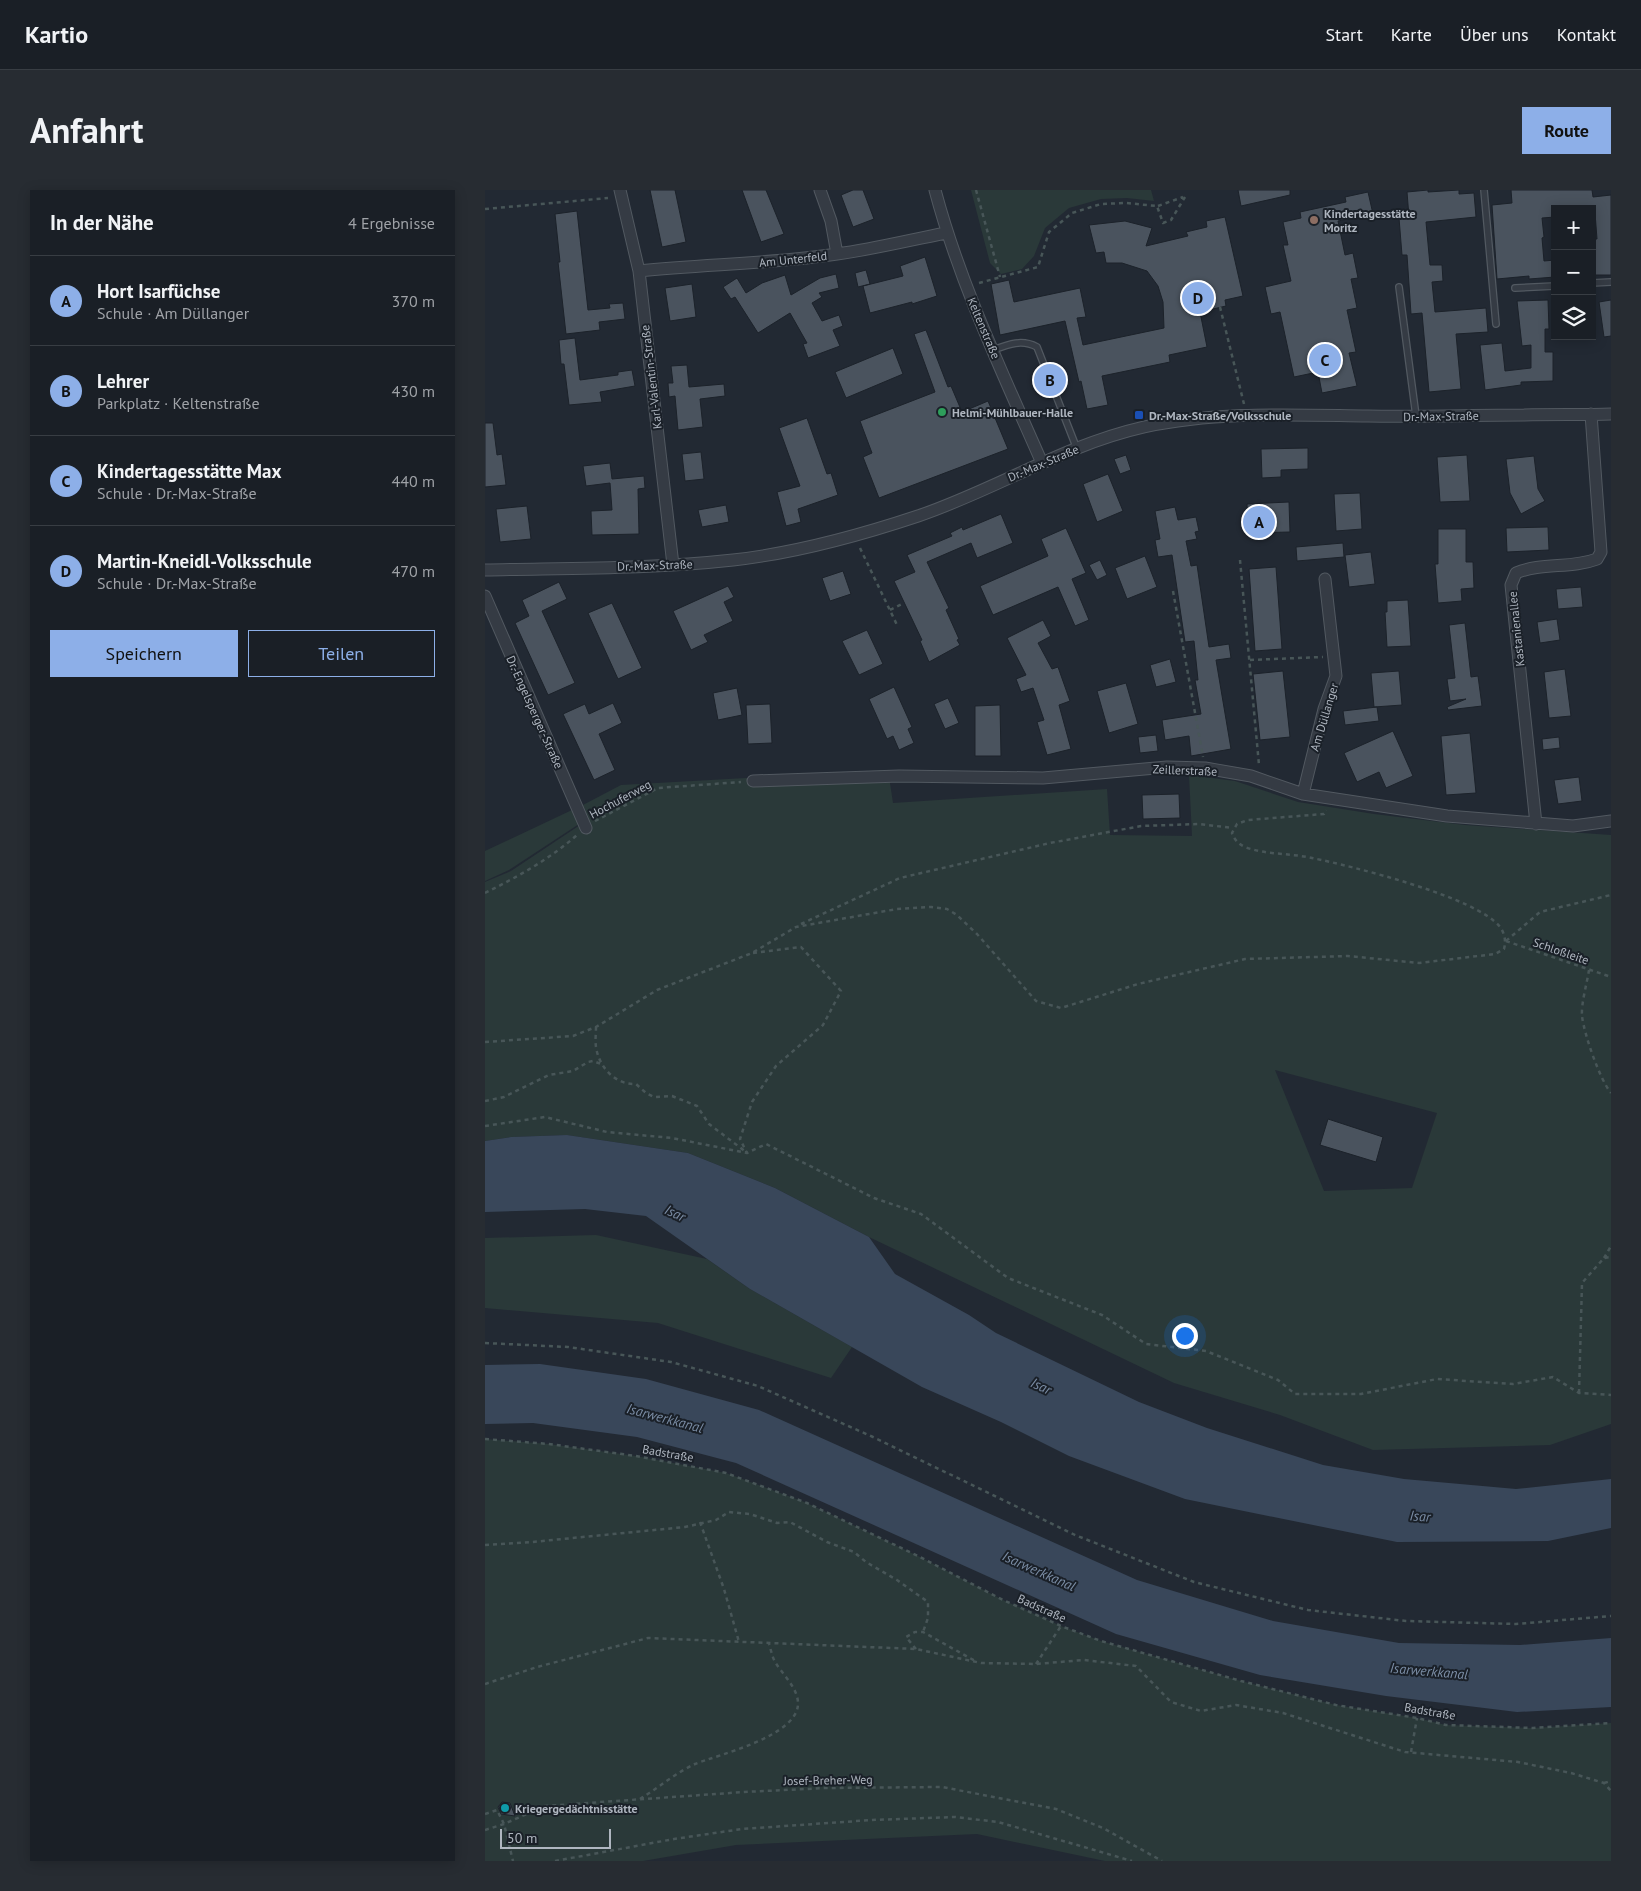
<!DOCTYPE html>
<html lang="de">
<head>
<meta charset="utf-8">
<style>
	:root { --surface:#1a1f26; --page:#272c32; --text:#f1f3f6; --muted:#9fa2a7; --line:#383d43; --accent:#8dafe8 }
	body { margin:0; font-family:"PT Sans",sans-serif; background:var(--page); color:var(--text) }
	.controls { position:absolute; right:15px; top:15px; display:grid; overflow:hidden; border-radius:0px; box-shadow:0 2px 12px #0003 }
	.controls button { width:45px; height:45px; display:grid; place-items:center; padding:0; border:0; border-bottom:1px solid var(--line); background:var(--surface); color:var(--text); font:25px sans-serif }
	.scale { position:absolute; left:15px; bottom:12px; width:111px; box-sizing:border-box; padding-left:5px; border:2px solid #afb6c0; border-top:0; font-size:14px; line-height:18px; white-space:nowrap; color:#afb6c0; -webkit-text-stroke:4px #1a2028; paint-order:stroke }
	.you { position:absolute; left:699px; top:1145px; width:18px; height:18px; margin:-12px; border:4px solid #fff; border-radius:50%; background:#1a73e8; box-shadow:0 0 0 8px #1a73e833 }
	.badge { display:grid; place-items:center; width:32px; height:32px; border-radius:50%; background:var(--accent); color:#111; font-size:16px; font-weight:700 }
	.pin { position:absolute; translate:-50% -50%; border:2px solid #fff; box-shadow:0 1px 5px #0006 }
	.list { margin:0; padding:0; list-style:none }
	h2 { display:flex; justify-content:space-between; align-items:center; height:65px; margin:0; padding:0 20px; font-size:21px }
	h2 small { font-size:16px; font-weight:400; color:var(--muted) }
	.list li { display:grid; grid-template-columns:32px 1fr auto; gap:15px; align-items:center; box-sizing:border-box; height:90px; padding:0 20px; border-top:1px solid var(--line) }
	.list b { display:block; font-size:19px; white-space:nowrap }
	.list p { margin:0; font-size:16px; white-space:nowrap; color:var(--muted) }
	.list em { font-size:16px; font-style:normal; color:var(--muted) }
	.actions { display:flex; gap:10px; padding:15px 20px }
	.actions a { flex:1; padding:11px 0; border:1px solid var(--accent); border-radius:0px; text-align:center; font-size:18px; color:var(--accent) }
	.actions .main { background:var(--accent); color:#111 }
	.icon { flex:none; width:28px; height:28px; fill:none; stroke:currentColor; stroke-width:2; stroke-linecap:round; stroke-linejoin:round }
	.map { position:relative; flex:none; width:1126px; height:1671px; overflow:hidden; border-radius:0px }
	header { display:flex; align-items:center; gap:30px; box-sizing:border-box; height:70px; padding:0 25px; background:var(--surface); border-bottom:1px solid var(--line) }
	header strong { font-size:24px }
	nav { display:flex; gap:28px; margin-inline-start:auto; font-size:18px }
	.intro { display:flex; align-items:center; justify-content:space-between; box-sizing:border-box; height:120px; padding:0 30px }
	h1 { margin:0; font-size:35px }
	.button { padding:12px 22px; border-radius:0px; background:var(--accent); color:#111; font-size:18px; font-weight:700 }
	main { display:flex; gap:30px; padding:0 30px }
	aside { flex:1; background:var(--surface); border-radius:0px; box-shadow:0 2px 12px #0003 }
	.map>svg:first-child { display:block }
</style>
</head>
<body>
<header>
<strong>Kartio</strong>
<nav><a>Start</a><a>Karte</a><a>Über uns</a><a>Kontakt</a></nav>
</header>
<div class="intro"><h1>Anfahrt</h1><a class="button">Route</a></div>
<main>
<aside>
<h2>In der Nähe<small>4 Ergebnisse</small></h2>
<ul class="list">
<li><span class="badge">A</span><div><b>Hort Isarfüchse</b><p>Schule · Am Düllanger</p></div><em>370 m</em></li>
<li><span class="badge">B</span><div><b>Lehrer</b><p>Parkplatz · Keltenstraße</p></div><em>430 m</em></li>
<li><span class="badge">C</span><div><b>Kindertagesstätte Max</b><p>Schule · Dr.-Max-Straße</p></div><em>440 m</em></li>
<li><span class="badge">D</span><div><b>Martin-Kneidl-Volksschule</b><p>Schule · Dr.-Max-Straße</p></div><em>470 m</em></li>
</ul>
<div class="actions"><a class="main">Speichern</a><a>Teilen</a></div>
</aside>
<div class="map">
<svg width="1126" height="1671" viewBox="0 0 1126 1671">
	<rect width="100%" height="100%" fill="#222933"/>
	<!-- green -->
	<path fill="#2a3939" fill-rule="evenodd" d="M 486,0 L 666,0 L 669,11 L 642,8 L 616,9 L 584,18 L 560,38 L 549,66 L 537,79 L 516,84 L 505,73 Z
		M 403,580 L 408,613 L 622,599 L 625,645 L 707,646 L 704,585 L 750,591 L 813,612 L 889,624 L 980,635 L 1126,645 L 1126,1234 L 1065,1255 L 888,1260 L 795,1225 L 689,1193 L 384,1047 L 290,998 L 203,963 L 82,945 L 26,947 L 0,951 L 0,692 L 26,681 L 104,629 L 98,615 L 136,595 ZM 790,880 L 952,923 L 927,998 L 839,1001 Z
		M 87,620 L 94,634 L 24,680 L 0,691 L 0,661 Z
		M 111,1045 L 222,1069 L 265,1099 L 367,1157 L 346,1188 L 173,1133 L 0,1118 L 0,1048 Z
		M 0,1249 L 64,1254 L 151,1266 L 241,1283 L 322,1313 L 433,1366 L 518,1410 L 576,1436 L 616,1451 L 756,1491 L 851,1515 L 932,1528 L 961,1535 L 1048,1538 L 1126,1533 L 1126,1671 L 620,1671 L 492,1644 L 251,1655 L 158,1671 L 0,1671 Z"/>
	<!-- water -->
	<path fill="#39475a" d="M 82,945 L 203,963 L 290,998 L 384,1047 L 410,1084 L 484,1125 L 511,1143 L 654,1212 L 722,1238 L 838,1275 L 919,1289 L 1031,1299 L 1126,1289 L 1126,1338 L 1063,1351 L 912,1352 L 700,1309 L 584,1266 L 516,1232 L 437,1197 L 265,1099 L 161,1026 L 100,1019 L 0,1022 L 0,951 L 26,947 Z
		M 55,1174 L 161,1189 L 274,1220 L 652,1390 L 788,1431 L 914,1453 L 1035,1455 L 1126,1448 L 1126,1517 L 1032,1522 L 901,1506 L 775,1485 L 631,1444 L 251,1273 L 152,1247 L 48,1233 L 0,1234 L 0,1175 Z"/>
	<!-- building -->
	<path fill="#4a535e" stroke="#1c222a" d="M 165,0 L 190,0 L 201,52 L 177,57 Z
		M 257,0 L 281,0 L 299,44 L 276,52 Z
		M 368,0 L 378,0 L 389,29 L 368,37 L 356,5 Z
		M 753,0 L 805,0 L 805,5 L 756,16 Z
		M 943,0 L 943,2 L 974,0 L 974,4 L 989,3 L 991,27 L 941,32 L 945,75 L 957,75 L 958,91 L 947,92 L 950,122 L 1001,118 L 1003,142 L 971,144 L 976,199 L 944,202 L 937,123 L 926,124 L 922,65 L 917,65 L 914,28 L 924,27 L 922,2 Z
		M 1026,0 L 1107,0 L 1108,7 L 1126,5 L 1126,85 L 1107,85 L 1107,68 L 1110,68 L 1109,49 L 1112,49 L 1110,23 L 1107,24 L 1107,19 L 1070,19 L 1070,27 L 1057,28 L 1059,47 L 1057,48 L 1059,71 L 1070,70 L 1070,87 L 1044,89 L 1044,86 L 1012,89 L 1007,15 L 1027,13 Z
		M 883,2 L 888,24 L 853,31 L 860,65 L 868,63 L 873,88 L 866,89 L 872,118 L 862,120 L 871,162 L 864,163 L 872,196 L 837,203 L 833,182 L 809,187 L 795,122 L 786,124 L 780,97 L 806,91 L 798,55 L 803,55 L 798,32 L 816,28 L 815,22 L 861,12 L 860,7 Z
		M 92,21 L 103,120 L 125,118 L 124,114 L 138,113 L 140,129 L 114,132 L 115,140 L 81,144 L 73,72 L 75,72 L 70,24 Z
		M 740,27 L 758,106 L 740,110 L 741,116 L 715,122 L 722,157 L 684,165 L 685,172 L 617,186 L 623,215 L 602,219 L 596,191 L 594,192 L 580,131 L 515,145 L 506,94 L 524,90 L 529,112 L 595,98 L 601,127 L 592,128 L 598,155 L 679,138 L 678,112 L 673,96 L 662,81 L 637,73 L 621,73 L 619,62 L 611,63 L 604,35 L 640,31 L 667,38 L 661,56 L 703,46 L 701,42 L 722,37 L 721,31 Z
		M 440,67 L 452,106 L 427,114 L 427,112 L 385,123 L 378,96 L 418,86 L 415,76 Z
		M 381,80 L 385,94 L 373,97 L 370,83 Z
		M 351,84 L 354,98 L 334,103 L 337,107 L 327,113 L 337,131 L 354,125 L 358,136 L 348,140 L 355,156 L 323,168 L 318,154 L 322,153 L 305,123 L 273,143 L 250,107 L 246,109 L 238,97 L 252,88 L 261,103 L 277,93 L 300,85 L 306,105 L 335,88 Z
		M 207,94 L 211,127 L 185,131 L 180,98 Z
		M 1063,110 L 1064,139 L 1060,139 L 1060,162 L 1068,162 L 1068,191 L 1036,192 L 1036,195 L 1000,200 L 995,155 L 1017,153 L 1020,181 L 1046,178 L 1046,155 L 1037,156 L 1032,111 Z
		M 1126,110 L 1126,146 L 1119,147 L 1114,112 Z
		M 441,140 L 463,197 L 466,196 L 477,222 L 503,211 L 523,259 L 394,308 L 378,267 L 387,263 L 375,231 L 450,202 L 429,144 Z
		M 90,148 L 95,190 L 133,185 L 133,182 L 147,180 L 150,196 L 115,202 L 117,212 L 84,215 L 79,174 L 76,174 L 74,150 Z
		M 408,158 L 418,184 L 361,208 L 350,182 Z
		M 202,175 L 204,197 L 239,194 L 240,206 L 215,209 L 218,237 L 193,240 L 190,206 L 184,207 L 183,193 L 188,193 L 186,176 Z
		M 322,228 L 342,284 L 346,283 L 353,305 L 313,319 L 316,332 L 301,336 L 292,302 L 315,296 L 294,238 Z
		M 0,233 L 8,233 L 12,265 L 17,264 L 21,295 L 0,297 Z
		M 823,258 L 823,279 L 796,280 L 796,287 L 777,288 L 776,259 Z
		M 216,262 L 219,289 L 200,291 L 197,264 Z
		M 641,265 L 646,280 L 635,284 L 629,269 Z
		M 982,265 L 985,311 L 955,312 L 952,267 Z
		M 1049,266 L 1053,299 L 1060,311 L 1036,324 L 1025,303 L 1021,269 Z
		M 125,273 L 127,289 L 159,286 L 160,298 L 153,299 L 154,344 L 107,345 L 106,321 L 127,320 L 125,293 L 101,296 L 98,276 Z
		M 623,284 L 638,321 L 612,332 L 598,294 Z
		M 875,303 L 877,339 L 851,341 L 849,304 Z
		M 804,312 L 805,342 L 763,343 L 762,314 Z
		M 241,315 L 244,332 L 217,337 L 213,320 Z
		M 42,316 L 46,349 L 15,352 L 11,319 Z
		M 690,317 L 693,330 L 711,327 L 714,341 L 710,342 L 712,349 L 701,351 L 706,376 L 712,375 L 724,457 L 744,454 L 746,468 L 731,470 L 746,559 L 706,566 L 704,546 L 680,550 L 677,530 L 716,524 L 710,490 L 713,490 L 709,451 L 700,452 L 687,365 L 673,367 L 670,350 L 675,349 L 670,321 Z
		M 516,324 L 528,353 L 492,368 L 486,353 L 442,372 L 464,418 L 461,420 L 474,449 L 472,450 L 475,455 L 444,472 L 435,451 L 437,450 L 409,391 L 430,382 L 422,365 L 467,346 L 465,343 L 477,337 L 478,340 Z
		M 1063,337 L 1064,360 L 1022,362 L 1021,338 Z
		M 581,338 L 601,383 L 587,389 L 604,430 L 590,436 L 573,397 L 508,425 L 495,396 L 563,366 L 556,349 Z
		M 953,339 L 981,339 L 981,372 L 988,372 L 989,398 L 976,399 L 977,411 L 953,413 L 950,374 L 953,374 Z
		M 858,353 L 859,367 L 812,371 L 811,357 Z
		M 886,362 L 890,394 L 864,397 L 860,365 Z
		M 660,366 L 672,397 L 642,409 L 630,378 Z
		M 615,370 L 622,385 L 612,390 L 604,375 Z
		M 791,377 L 797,459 L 770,461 L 764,379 Z
		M 358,381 L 366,404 L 345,411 L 337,388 Z
		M 74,392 L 82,409 L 57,421 L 90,493 L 63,505 L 30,433 L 44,426 L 37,410 Z
		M 243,396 L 249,407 L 239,412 L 248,431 L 219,445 L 223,452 L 206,460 L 188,421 Z
		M 1096,397 L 1098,417 L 1073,419 L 1071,399 Z
		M 923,410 L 926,456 L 902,457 L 900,422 L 902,422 L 902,411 Z
		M 127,413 L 157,478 L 133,489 L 103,423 Z
		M 1072,429 L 1075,450 L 1055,453 L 1052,432 Z
		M 558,430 L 566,446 L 553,453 L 567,479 L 573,477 L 585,511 L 574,515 L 586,559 L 562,565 L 552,532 L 559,530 L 548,498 L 536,502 L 531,489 L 541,485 L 522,448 Z
		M 980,433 L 986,487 L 993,486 L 997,516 L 963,520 L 962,517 L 981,509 L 965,511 L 962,489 L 970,488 L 964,435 Z
		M 382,440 L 398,474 L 374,485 L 357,451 Z
		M 685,469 L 691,492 L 671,497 L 665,475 Z
		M 1080,479 L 1086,526 L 1064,528 L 1059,482 Z
		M 798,481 L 805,547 L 775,550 L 768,484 Z
		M 914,481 L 917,515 L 889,517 L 886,483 Z
		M 641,493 L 653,534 L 624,543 L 612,501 Z
		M 409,497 L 427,537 L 423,539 L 429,553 L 414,560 L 408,546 L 402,549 L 384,509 Z
		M 252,498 L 257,525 L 233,530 L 228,503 Z
		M 463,508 L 474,533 L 460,539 L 449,514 Z
		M 128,513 L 137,533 L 114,544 L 130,580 L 109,590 L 78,524 L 100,514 L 104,524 Z
		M 285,514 L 287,553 L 263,554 L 261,515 Z
		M 515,515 L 516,566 L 490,566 L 490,516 Z
		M 892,517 L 894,531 L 860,535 L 858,521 Z
		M 908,541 L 928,586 L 901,598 L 894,582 L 872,592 L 859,563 Z
		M 985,543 L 991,603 L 961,605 L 956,546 Z
		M 671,545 L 673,561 L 655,563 L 653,547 Z
		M 1074,547 L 1075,558 L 1058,560 L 1057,549 Z
		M 1094,587 L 1097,611 L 1073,614 L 1069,590 Z
		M 694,604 L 695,628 L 658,629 L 657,605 Z
		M 843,929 L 898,947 L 891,972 L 835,955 Z
		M 17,1612 L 25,1613 L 30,1626 L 16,1624 L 13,1617 Z"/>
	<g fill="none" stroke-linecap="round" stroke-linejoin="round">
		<!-- service casing -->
		<g stroke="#525961" stroke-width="8">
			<path id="service" d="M 999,0 L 1011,134
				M 1107,93 L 1126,92
				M 914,97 L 931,226
				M 1030,98 L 1070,96
				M 508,160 C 524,154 537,149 552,157 L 592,259"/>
		</g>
		<!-- minor casing -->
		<g stroke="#525961" stroke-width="13">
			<path id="minor" d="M 135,0 L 154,81 L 188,375
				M 335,0 L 346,31 L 352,64
				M 450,0 C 475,94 518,184 557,273
				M 154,81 C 220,74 287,74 352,64 C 389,59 425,50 461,43
				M 0,380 C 83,378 166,379 248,370 C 311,363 373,346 433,326 C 510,300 579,255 659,237 C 732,221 809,225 883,226 C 935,227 987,225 1039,225 C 1068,224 1097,225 1126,224
				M 0,406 L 101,638
				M 268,591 L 414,586 L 558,588 L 682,577 L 720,578 L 766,586 L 818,604 L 962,626 L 1088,636 L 1126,631
				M 818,604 L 839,519 L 851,486 L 840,389
				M 1051,634 L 1026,395 L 1031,383 C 1057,372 1086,379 1112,369 L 1116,362 L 1106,224"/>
		</g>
		<!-- path -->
		<path stroke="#485658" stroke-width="2.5" stroke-dasharray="4 4" stroke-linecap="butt" d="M 491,0 L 515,87
			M 673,16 L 698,7
			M 0,19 L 123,8
			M 494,93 L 553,77 L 564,42 L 587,23 L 616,14 L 641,13 L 672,16 L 678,33 L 686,30 L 700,7
			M 735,117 L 759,214
			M 375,358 L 413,437
			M 755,370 L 774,575
			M 688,401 L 718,567
			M 405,420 L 417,414
			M 765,470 L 838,467
			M 110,631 L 173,598 L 256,592
			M 0,703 C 32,687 65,669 92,645
			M 316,734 L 415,688 L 565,653 L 656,636 L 714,634 L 748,638
			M 1021,751 L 1055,722 L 1126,705
			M 1021,751 L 1126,787
			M 268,763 L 316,757 L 356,801 L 338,835 L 291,876 L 267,912 L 255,949 L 262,963 L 281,954 L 389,1008 L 436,1024 L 523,1088 L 617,1125 L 661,1154 L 721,1161 L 793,1190 L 810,1204 L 876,1204 L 952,1189 L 1028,1194 L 1068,1187 L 1094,1203 L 1126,1205
			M 1104,780 C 1102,793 1096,814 1097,826 C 1099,844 1115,890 1126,903
			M 111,837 C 111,843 110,851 111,857 C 114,877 130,895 151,894 L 161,903 L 169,907 L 187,906 L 212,916 L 224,934 L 261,962
			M 0,852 L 88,846 L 111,837 L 172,800 L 267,763 L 311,737 L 412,719 L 446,717 L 462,719 L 472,725 L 492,744 L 551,811 L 576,818 L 653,794 L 760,769 L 863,766 L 934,773 L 1010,764 L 1019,759 C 1021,751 1020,744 1015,737 C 992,707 866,676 827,668 C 805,663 781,665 760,657 C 753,654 749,649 747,643 L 752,634 L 763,630 L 839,624 L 841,620
			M 0,911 L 19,907 L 64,885 L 88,881 L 103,872 L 108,871 L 116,874
			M 0,936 L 60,927 L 122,942 L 187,948 L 262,963
			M 1119,1068 L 1126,1056
			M 0,1153 L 83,1157 L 186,1172 L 273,1196 L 388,1247 L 590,1345 L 709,1392 L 823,1420 L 921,1431 L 1031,1434 L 1126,1426
			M 1094,1203 L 1097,1093 L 1119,1068 L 1126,1067
			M 0,1249 L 64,1254 L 151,1266 L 241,1283 L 322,1313 L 433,1366 L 518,1410 L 576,1436 L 616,1451 L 756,1491 L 851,1515 L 932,1528 L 961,1535 L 1048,1538 L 1126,1533
			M 215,1332 L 239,1399 L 254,1452
			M 0,1355 L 47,1352 L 200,1337 L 231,1330 L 244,1322 L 265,1324 L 292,1333 L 305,1332 L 342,1352 L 369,1362 L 381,1372 L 412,1390 L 443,1412 L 443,1428 L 438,1442
			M 431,1459 L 421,1447 L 430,1442 L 438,1442 L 492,1472
			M 551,1474 L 576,1436
			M 0,1494 L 52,1477 L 163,1448 L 431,1459 L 496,1473 L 551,1474 L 599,1470 L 651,1476 L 686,1512 L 716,1521 L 751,1515 L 798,1523 L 920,1562 L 1033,1572 L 1086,1583 L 1119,1593 L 1126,1601
			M 926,1562 L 932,1528
			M 1119,1593 L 1126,1591
			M 155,1609 C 173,1598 192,1582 210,1574 C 235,1564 310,1547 313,1515 C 314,1499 298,1485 290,1472 C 287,1466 286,1460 284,1454
			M 0,1624 L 12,1620 L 19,1634 L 28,1671
			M 0,1640 L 19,1634 L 60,1616 L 259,1602 L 341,1598 L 457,1597 L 571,1619 L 618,1638 L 677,1671
			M 70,1671 L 189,1649 L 257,1639 L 387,1630 L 470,1627 L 513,1632 L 647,1671"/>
		<!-- service -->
		<use href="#service" stroke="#353b44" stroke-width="5.5"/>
		<!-- minor -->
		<use href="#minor" stroke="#353b44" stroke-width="11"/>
	</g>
	<!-- markers -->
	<circle fill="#8d6e63" stroke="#1a2028" stroke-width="2" cx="829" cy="30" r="5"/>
	<circle fill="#2e9e5b" stroke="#1a2028" stroke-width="2" cx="457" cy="222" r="5"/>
	<rect fill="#1a4fb4" stroke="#1a2028" stroke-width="2" x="649" y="220" width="10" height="10" rx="2.5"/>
	<circle fill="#0f9aa8" stroke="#1a2028" stroke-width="2" cx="20" cy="1618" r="5"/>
	<g text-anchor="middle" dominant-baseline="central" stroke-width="4" stroke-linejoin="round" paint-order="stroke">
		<!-- poi labels -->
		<g font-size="12" font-weight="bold" fill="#afb6c0" stroke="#1a2028" text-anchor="start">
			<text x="839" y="23">Kindertagesstätte<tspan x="839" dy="14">Moritz</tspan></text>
			<text x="467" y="222">Helmi-Mühlbauer-Halle</text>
			<text x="664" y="225">Dr.-Max-Straße/Volksschule</text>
			<text x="30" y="1618">Kriegergedächtnisstätte</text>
		</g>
		<!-- street labels -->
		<g font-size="12" fill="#afb6c0" stroke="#1a2028">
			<text transform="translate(308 69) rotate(-6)">Am Unterfeld</text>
			<text transform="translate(499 138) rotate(67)">Keltenstraße</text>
			<text transform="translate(166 187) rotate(-97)">Karl-Valentin-Straße</text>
			<text transform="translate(956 226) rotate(-1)">Dr.-Max-Straße</text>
			<text transform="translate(558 273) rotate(-23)">Dr.-Max-Straße</text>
			<text transform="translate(170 375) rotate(-2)">Dr.-Max-Straße</text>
			<text transform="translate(1031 439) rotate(-96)">Kastanienallee</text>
			<text transform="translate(50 522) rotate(66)">Dr.-Engelsperger-Straße</text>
			<text transform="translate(839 527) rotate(-73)">Am Düllanger</text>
			<text transform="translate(700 580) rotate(2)">Zeillerstraße</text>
			<text transform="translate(135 609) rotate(-28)">Hochuferweg</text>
			<text transform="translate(1076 761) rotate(19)">Schloßleite</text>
			<text transform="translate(183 1263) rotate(10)">Badstraße</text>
			<text transform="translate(557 1418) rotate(24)">Badstraße</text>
			<text transform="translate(945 1521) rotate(10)">Badstraße</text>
			<text transform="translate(343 1590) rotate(-1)">Josef-Breher-Weg</text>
		</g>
		<!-- water labels -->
		<g font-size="14" font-style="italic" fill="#7b8da5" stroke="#1a2028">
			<text transform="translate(190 1023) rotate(25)">Isar</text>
			<text transform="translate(556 1196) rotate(25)">Isar</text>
			<text transform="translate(180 1228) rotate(15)">Isarwerkkanal</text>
			<text transform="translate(935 1326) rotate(4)">Isar</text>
			<text transform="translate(554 1381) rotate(24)">Isarwerkkanal</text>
			<text transform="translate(944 1481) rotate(5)">Isarwerkkanal</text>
		</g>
	</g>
</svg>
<div class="controls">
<button>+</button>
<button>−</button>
<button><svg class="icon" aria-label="layers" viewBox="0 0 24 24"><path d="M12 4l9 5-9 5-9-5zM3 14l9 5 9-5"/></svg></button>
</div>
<div class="scale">50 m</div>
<div class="you"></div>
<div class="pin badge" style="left:774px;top:332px">A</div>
<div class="pin badge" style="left:565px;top:190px">B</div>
<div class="pin badge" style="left:840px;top:170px">C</div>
<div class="pin badge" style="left:713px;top:108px">D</div>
</div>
</main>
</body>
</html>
